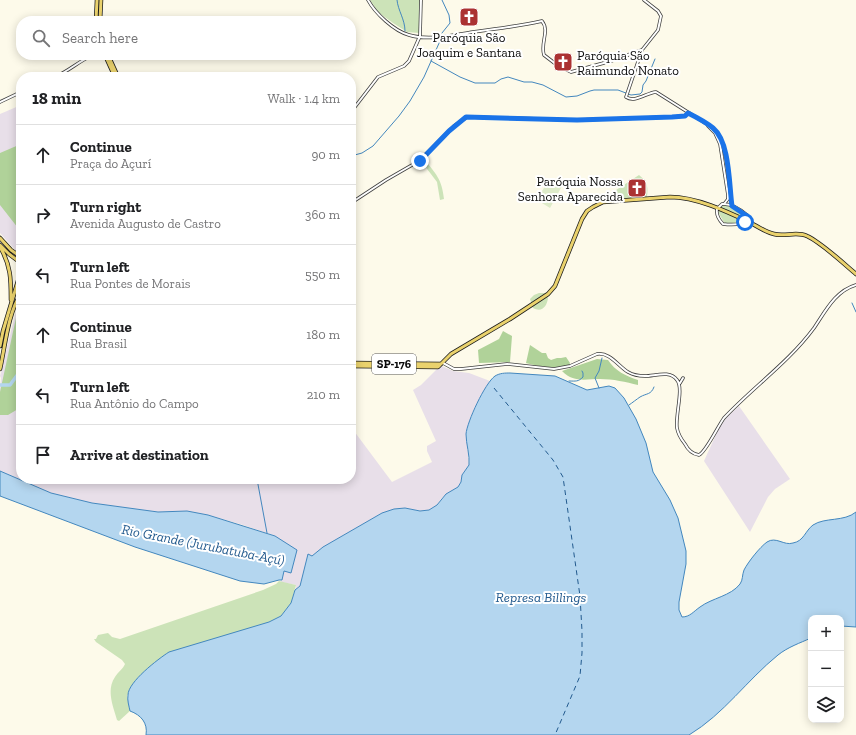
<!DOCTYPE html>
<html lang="en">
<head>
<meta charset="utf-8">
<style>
	:root { --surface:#fff; --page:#f6f6f6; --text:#202124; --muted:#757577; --line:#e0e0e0 }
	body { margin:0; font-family:"Zilla Slab",serif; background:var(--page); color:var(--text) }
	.controls { position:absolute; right:12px; bottom:12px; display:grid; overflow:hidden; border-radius:8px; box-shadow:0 2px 10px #0003 }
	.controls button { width:36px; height:36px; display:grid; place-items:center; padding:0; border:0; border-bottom:1px solid var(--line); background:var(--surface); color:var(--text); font:20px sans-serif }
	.stop { position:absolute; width:12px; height:12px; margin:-9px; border:3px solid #1a73e8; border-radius:50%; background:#fff }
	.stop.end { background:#1a73e8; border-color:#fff; box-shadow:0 1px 4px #0008 }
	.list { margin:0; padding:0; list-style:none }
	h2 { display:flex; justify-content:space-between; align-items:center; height:52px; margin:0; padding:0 16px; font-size:17px }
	h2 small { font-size:13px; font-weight:400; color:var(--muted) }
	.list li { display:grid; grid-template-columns:26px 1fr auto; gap:12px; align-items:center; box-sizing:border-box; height:60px; padding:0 16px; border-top:1px solid var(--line) }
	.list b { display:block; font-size:15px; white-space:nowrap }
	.list p { margin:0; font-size:13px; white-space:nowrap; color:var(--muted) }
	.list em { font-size:13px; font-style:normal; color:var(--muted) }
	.icon { flex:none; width:22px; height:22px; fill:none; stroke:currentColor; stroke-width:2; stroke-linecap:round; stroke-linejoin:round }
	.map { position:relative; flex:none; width:856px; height:735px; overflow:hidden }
	.search { position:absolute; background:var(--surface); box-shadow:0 2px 10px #0003; left:16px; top:16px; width:340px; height:44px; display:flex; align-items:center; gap:10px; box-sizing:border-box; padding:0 14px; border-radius:16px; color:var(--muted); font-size:15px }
	.panel { position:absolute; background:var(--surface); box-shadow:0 2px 10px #0003; left:16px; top:72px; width:340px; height:412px; border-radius:16px }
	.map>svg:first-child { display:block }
</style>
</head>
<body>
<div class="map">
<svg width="856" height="735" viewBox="0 0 856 735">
	<rect width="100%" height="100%" fill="#fdfaea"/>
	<!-- industrial -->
	<path fill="#e8dfe9" d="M 21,105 L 21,254 L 16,251 L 0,233 L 0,114 Z
		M 21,300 L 21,479 L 351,479 L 351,427 L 392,482 L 432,462 L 427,451 L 427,446 L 436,441 L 413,390 L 421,385 L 438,368 L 442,366 L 453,371 L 469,373 L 490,381 L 473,411 L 467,443 L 469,465 L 462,475 L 461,482 L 458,487 L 442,498 L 437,505 L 429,510 L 420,511 L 405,508 L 394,509 L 382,513 L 323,547 L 312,556 L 308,555 L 300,586 L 295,590 L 296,585 L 281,582 L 284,571 L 291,572 L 275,536 L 243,525 L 208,515 L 187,511 L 158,512 L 92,503 L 51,493 L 0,471 L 0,388 L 1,378 L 0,376 L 15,315 Z
		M 739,406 L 790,479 L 775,489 L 768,497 L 750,532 L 704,461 L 719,428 L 727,417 Z"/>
	<!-- green -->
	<path fill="#cce3b8" d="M 370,0 L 420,0 L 419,33 L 407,32 L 393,23 L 378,12 Z
		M 424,159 C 436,174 442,179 444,199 L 440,200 L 437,182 L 421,161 Z
		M 639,175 C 648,182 648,187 647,197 L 608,200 L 608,196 L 610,194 Z
		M 723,205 C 731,207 744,211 747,218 L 740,223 L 725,224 L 718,212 L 720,206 Z
		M 539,293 L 545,293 L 548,298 C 547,306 542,313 533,308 L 530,299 L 534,295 Z
		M 279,581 L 296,585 L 291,603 L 281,616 L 127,695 L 130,711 L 119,721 L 117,720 C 113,706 106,690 115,677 C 118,672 123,669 125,664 L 122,660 L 96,642 L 94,639 L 96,639 L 98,635 L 108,633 L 112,637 L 120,639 L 263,590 L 276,584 Z"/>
	<!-- forest -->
	<path fill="#b0d299" d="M 21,144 L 21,224 L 18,228 L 0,205 L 0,153 Z
		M 21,301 L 21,400 L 18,409 L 8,415 L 0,415 L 0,392 L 19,304 Z
		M 503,331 L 512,336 L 510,362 L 479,363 L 478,350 L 499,339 Z
		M 530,345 L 542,353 L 546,353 L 548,358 L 551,360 L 557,358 L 561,358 L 566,357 L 570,363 L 569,365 C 554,369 541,367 526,363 Z
		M 597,359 L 608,360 C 615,371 626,376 638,380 L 638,385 C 626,382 613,379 600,379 C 585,379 574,383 562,371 Z"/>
	<!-- pitch -->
	<path fill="#deebc9" d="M 549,179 L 562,186 L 550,208 L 537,200 Z"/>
	<!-- water -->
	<path fill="#b4d6ef" stroke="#4387be" d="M 510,373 L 555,376 L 587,390 L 609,386 L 615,388 L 624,398 L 636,419 L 646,443 L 653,472 L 670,500 L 678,518 L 686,551 L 686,564 L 679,602 L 679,610 L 682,617 C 690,617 694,611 700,607 C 712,598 731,596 740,584 C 743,580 742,575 744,570 C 748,562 760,547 767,542 C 776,536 784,546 793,543 C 804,541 805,531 813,525 C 825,517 844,522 856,512 L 856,627 L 841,626 L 841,618 L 811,618 L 811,638 C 800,643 788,647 778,655 C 747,680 724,714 689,735 L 146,735 C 148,723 141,715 130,711 C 129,706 127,700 128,695 C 128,682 158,659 169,652 L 269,622 L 281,616 L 291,603 L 295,590 L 300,586 L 308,554 L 312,556 L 323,547 L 382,513 L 394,509 L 405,508 L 420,511 L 429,510 L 437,505 L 446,494 L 458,487 L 461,482 L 462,475 L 469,465 C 470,455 466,444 466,434 C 467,422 485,383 495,376 C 500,373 505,373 510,373 Z
		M 0,471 L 51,493 L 92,503 L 158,512 L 187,511 L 208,515 L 275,536 L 297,550 L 291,573 L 284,571 L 282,580 L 279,580 L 264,584 L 240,581 L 135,547 L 0,496 Z"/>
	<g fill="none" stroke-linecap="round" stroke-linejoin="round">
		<!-- stream -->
		<path stroke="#4387be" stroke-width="1" d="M 397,0 C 398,11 405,19 405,31
			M 442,33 L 450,23 L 449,15 L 442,0
			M 431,61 L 460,77 L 475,83 L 495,83 L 501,79 L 508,77 L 524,82 L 532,82 L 543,85 L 566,97 L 577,96 L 590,91 L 594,90 L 618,90 L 631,95 L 640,94 L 642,92 L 643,85 L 646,81 L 655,59
			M 351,156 L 362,153 L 373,146 L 399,116 L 410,101 L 424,77 L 440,41
			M 852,303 L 856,312
			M 569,381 C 576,381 578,382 583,377 L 583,373 L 582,371
			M 599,388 L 595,378 L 599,371 L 602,358
			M 629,405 C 632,403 637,399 640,397 C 647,393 651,395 654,387
			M 257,479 L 267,533
			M 44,482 L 44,479"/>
		<!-- river -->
		<path stroke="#b4d6ef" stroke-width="3.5" d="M 21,332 L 21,336
			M 0,385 L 10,385 L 21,370"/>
		<!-- ferry -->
		<path stroke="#225a8e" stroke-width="1" stroke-dasharray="5 4" stroke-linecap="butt" d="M 494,388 L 553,460 L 563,477 L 580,596 L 582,631 L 582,653 L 580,676 L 555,735"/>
		<!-- tertiary casing -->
		<g stroke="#3e3e3e" stroke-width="3.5">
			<path id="tertiary" d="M 368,0 C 375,13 394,31 409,35 C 429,41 453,35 473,32 C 496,29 520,26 542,21 C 550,31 540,43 544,55 L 557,65 L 571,72 L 611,61 L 642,50 L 658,30 L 661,16 L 658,11 L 644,0
				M 642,50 L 626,97 C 635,103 646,93 656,92 L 713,128 C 730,147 728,182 732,206
				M 55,77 C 69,71 79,61 93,55
				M 0,102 L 21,92
				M 351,112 L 378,77 L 404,66 L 409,61 L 420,36 L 421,0
				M 708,126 L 715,133 L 720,144 L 728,195 L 728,199 L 724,204
				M 351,203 L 386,180 L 419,161 L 454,126 L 467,117 L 577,120 L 672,117 L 685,116 L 688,113
				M 722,204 C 731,203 740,209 747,215 L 748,220 C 742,225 731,225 723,224 C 719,220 716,215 717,209 Z
				M 443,363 L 454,369 L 461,369 L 507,364 L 554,369 L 570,366 L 597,354 C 610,352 618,366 628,372 C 633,375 639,376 645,376 C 655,376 670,370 677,380 C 684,388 675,416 677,428 C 678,434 681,439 685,444 C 688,450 692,454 699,455 C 706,452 718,426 724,418 C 753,387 789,362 814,328 C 825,312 835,291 856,285
				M 680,383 L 683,378"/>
		</g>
		<!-- primary casing -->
		<g stroke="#1c1c1c" stroke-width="4.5">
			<path id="primary" d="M 96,21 L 97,0
				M 100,21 L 101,0
				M 105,55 L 115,77
				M 108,55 L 118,77
				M 0,238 L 11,250 L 21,257
				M 0,245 L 9,254 L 21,263
				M 0,247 C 11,265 11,280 11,300
				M 0,346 L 3,331 L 21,271
				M 351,363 L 441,364
				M 351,366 L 438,367 L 451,354 L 510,319 L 548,294 L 555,286 L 582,219 L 587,211 L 593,207 L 603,202 L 670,197 C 696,197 726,211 749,222 C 757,226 765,232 774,234 C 785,237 797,231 807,236 C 822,243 843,263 856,274
				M 0,369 C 5,347 8,312 21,294"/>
		</g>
		<!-- tertiary -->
		<use href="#tertiary" stroke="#fff" stroke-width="2"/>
		<!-- primary -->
		<use href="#primary" stroke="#ead26d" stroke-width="3"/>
	</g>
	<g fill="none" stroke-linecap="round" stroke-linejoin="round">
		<!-- route -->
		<path stroke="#1a73e8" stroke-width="5" d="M 420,161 L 449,131 L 466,117 L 577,120 L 672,117 L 685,116 L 688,113 C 696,117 706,122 713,128 C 730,142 729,185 732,206 L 747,216 L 748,220 L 745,222"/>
	</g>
	<!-- icons -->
	<defs>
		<g id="church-square" transform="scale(1)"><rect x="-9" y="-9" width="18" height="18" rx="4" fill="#ab3232" stroke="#fff"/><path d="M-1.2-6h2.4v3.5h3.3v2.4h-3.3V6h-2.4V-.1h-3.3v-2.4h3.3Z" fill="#fff"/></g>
	</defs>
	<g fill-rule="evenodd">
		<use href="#church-square" x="469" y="17"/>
		<use href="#church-square" x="563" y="62"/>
		<use href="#church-square" x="637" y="188"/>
	</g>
	<g text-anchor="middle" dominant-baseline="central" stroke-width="4" stroke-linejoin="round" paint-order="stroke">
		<!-- shield labels -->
		<rect fill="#fff" stroke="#545454" stroke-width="1" x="372" y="354" width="44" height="20" rx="3"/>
		<g font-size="12" font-weight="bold" fill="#0b0b0b">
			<text x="394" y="364">SP-176</text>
		</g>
		<!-- poi labels -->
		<g font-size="13" fill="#0b0b0b" stroke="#fff">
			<text x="469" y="37">Paróquia São<tspan x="469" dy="15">Joaquim e Santana</tspan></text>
			<text x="577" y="55" text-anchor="start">Paróquia São<tspan x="577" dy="15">Raimundo Nonato</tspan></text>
			<text x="623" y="181" text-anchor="end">Paróquia Nossa<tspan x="623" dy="15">Senhora Aparecida</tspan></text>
		</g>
		<!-- water labels -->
		<g font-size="14" font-style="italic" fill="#225a8e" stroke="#fff">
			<text transform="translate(203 545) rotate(11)">Rio Grande (Jurubatuba-Açú)</text>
			<text x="541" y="597">Represa Billings</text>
		</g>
	</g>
</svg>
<div class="controls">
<button>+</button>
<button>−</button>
<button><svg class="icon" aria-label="layers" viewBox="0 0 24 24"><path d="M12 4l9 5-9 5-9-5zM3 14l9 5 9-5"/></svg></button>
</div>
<div class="stop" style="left:745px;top:222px"></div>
<div class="stop end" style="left:420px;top:161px"></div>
<div class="search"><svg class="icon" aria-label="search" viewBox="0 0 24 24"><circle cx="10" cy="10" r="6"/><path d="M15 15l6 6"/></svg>Search here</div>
<section class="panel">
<h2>18 min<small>Walk · 1.4 km</small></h2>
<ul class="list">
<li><svg class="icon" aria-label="ahead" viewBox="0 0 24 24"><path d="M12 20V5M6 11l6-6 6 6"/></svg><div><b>Continue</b><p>Praça do Açurí</p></div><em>90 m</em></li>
<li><svg class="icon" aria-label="right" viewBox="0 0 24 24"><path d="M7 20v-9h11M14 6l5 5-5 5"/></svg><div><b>Turn right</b><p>Avenida Augusto de Castro</p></div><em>360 m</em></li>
<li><svg class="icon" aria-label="left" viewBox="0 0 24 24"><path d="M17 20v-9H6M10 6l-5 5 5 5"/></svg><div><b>Turn left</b><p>Rua Pontes de Morais</p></div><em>550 m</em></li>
<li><svg class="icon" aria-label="ahead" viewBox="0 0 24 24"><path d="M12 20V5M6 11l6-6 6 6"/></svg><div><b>Continue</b><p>Rua Brasil</p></div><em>180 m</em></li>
<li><svg class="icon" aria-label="left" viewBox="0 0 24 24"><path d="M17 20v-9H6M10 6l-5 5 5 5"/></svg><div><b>Turn left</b><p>Rua Antônio do Campo</p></div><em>210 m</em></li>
<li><svg class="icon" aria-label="arrive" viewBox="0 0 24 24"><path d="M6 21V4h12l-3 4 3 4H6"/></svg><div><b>Arrive at destination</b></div></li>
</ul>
</section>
</div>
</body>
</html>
